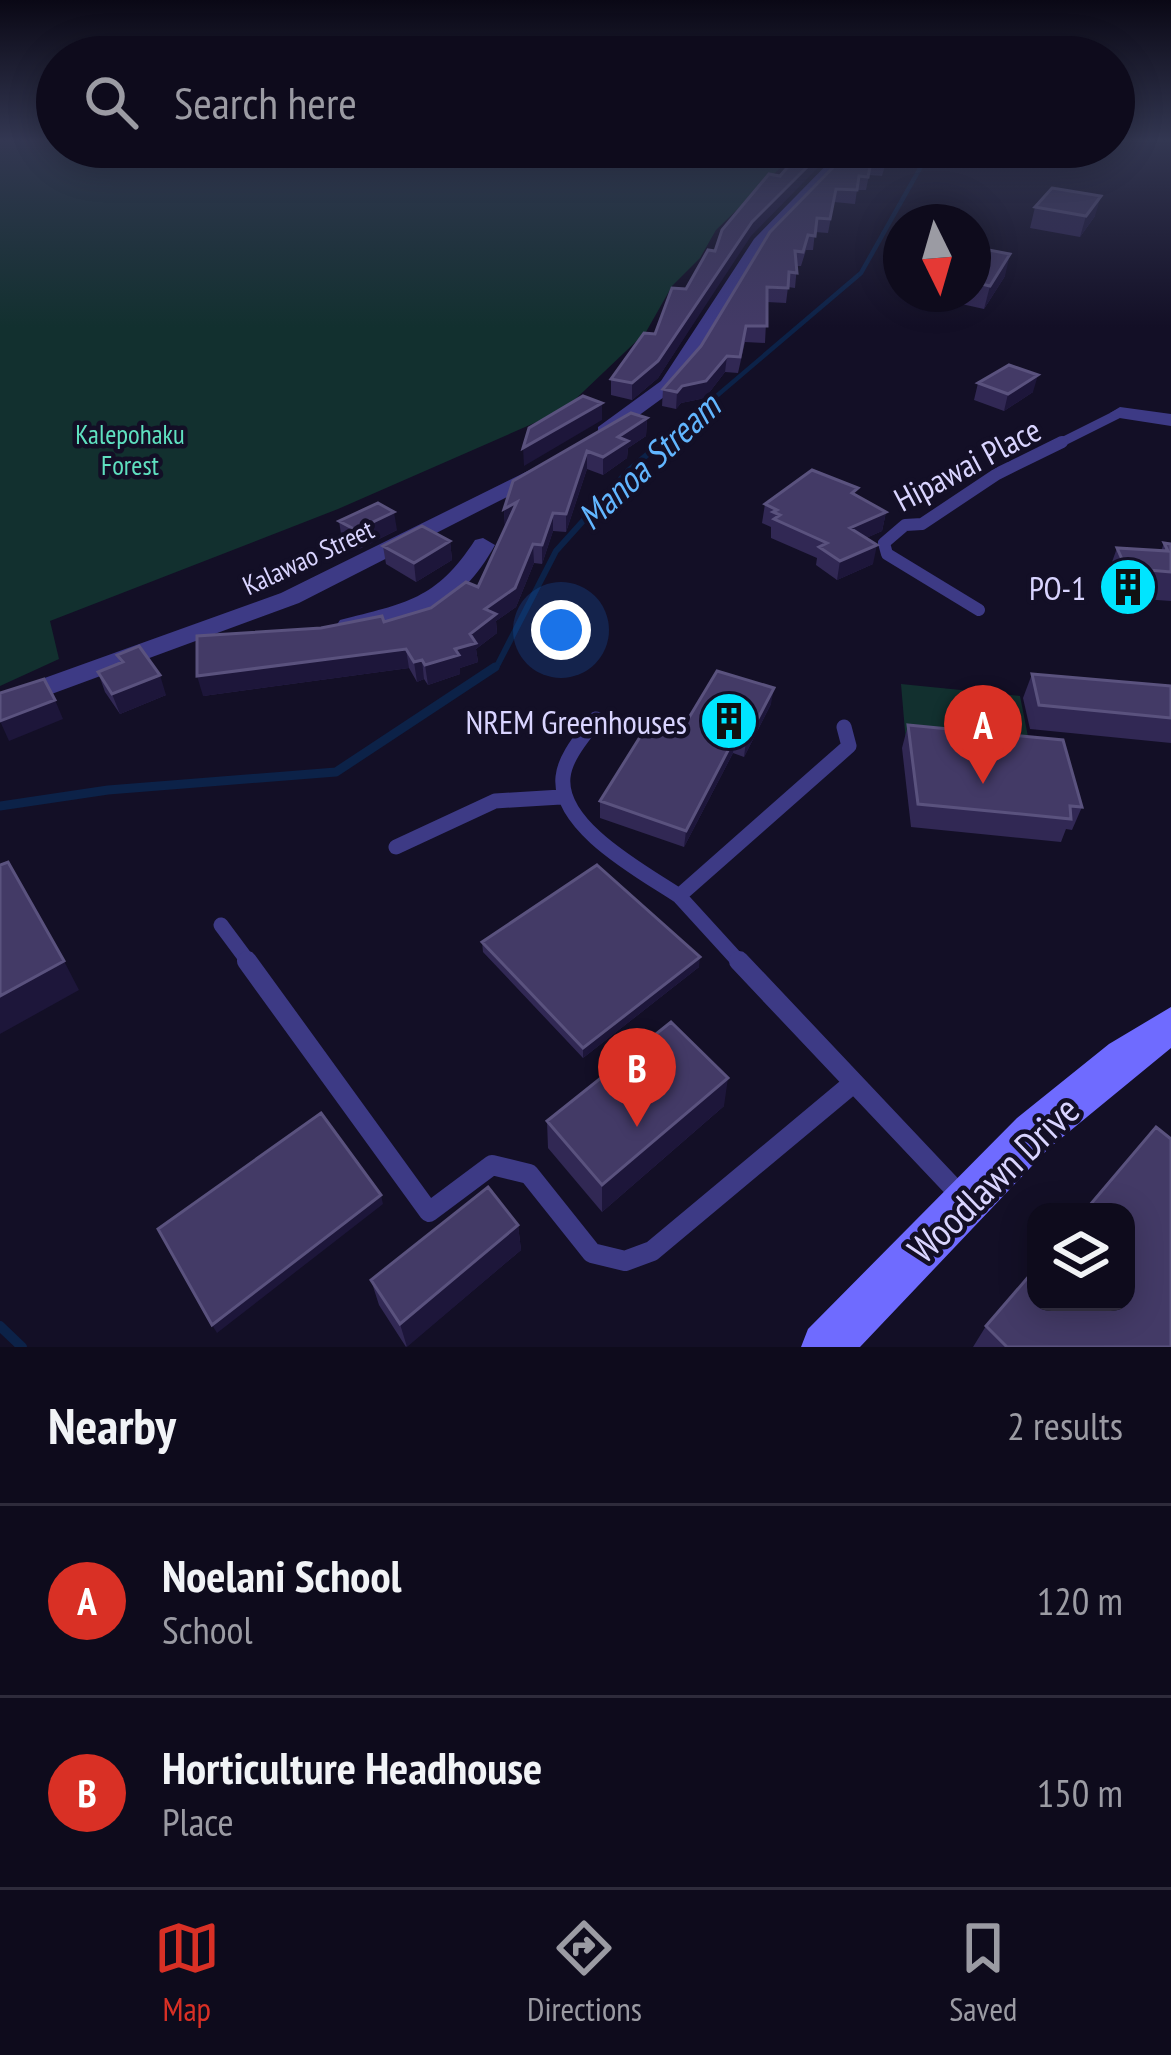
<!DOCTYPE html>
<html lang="en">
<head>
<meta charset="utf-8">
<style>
	:root { --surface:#0e0b1c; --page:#1c1929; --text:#f1f3f6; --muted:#9b9ba3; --line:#2e2b3b; --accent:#d93025 }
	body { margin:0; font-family:"PT Sans Narrow",sans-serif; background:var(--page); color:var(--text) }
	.controls { position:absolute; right:36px; bottom:36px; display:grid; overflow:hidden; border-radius:24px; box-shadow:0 6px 30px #0003 }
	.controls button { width:108px; height:108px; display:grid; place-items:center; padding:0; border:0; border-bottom:3px solid var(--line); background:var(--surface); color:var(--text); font:60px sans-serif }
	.compass { position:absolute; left:883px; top:204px; width:108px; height:108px; border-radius:50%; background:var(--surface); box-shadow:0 6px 30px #0003; rotate:175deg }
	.you { position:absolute; left:561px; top:630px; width:42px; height:42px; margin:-30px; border:9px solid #fff; border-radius:50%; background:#1a73e8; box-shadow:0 0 0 18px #1a73e833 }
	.badge { display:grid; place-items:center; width:78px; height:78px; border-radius:50%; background:var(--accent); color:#fff; font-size:39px; font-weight:700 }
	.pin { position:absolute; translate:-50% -99px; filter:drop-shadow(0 3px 6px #0008) }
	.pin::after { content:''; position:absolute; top:63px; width:42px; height:36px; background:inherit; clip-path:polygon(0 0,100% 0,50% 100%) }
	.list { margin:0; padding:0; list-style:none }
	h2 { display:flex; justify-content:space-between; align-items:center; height:156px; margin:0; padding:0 48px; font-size:51px }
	h2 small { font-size:39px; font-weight:400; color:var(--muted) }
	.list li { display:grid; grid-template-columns:78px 1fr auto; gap:36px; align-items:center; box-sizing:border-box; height:192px; padding:0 48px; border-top:3px solid var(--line) }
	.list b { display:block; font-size:45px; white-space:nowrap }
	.list p { margin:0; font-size:39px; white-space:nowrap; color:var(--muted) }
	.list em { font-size:39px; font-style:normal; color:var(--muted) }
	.icon { flex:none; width:66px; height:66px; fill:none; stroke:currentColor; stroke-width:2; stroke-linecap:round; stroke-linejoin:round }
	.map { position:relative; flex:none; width:1171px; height:1347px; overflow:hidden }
	.search { position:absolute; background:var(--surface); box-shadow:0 6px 30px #0003; left:36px; right:36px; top:36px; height:132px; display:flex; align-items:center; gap:30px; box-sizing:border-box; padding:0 42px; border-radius:66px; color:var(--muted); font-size:45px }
	.sheet { height:540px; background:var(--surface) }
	nav { display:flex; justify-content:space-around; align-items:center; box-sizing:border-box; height:168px; border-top:3px solid var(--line); background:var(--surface); font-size:33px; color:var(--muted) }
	nav a { display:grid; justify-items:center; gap:6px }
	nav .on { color:var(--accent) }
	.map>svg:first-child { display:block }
</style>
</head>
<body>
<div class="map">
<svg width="1171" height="1347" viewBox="0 0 1171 1347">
	<rect width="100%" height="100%" fill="#130f26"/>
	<!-- green -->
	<path fill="#12302f" d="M 0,139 L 57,139 L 57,147 L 802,147 L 716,230 L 700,258 L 672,286 L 646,332 L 564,410 L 338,509 L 50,621 L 59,659 L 0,686 Z
		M 901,684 L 1020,696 L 1032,757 L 906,743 Z"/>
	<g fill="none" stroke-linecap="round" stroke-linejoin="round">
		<!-- stream-far3 -->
		<path stroke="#0c2248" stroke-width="4.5" d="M 659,445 L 861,273 L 932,147"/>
		<!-- stream-far2 -->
		<path stroke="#0c2248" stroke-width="6" d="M 491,670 L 497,666 L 556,551 L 628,471 L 662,442"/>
		<!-- stream-far1 -->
		<path stroke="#0c2248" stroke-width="9" d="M 0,806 L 108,790 L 336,772 L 495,667"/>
		<!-- stream -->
		<path stroke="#0c2248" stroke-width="10" d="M 0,1326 L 22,1347"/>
		<!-- lane-far3 -->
		<path stroke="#3d3a85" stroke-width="9" d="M 1056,445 L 1120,413"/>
		<!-- lane-far2 -->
		<path stroke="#3d3a85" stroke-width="12" d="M 979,610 L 887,554 L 884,543 L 905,525 L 922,524 L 997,474 L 1062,442"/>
		<!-- lane-far1 -->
		<path stroke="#3d3a85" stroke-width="15" d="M 596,719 C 584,736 565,756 563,777 C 558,827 643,872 679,896
			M 396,847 L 495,801 L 561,797
			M 221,925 L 250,964
			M 741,964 L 679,896 L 849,746 L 844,727"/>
		<!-- lane -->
		<path stroke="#3d3a85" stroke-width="20" d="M 247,961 L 429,1212 L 492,1165 L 529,1174 L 592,1253 L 625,1261 L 652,1251 L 851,1085
			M 739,961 L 962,1197"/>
		<!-- street -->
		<path fill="#3d3a85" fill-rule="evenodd" d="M 844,147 L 857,147 L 765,245 L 675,389 L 612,435 L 598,435 L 598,427 L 661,381 L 754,239 Z
			M 1120,407 L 1171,414 L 1171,426 L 1113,417 L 1110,413 Z
			M 542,464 L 553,470 L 550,475 L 299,603 L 0,713 L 0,694 L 281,593 Z
			M 483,538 L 495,545 C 459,610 417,620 349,634 L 336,626 L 340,620 C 406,603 436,600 475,540 Z"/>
		<!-- secondary -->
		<path fill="#6f6bff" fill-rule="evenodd" d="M 1171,1007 L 1171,1048 L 1048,1149 L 860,1347 L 801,1347 L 808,1329 L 1017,1118 L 1109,1044 Z"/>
	</g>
	<!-- wall -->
	<path fill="#312854" d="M 853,147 L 900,147 L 897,153 L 889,152 L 882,176 L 869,175 L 866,190 L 857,190 L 855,204 L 834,202 L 828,233 L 815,232 L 813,250 L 806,250 L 801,266 L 797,266 L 795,288 L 788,287 L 786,303 L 767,302 L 765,343 L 745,342 L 738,373 L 725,372 L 705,398 L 681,403 L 676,409 L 662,406 L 663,389 L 701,346 Z
		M 797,162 L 658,378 L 632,400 L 611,395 L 611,379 L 655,334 L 715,251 L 780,176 Z
		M 1035,207 L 1095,216 L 1080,237 L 1030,228 Z
		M 973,247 L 1005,276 L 984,309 L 930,297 L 930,294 L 973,294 Z
		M 978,383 L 1033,392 L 1004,411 L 974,400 Z
		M 647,418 L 646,436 L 628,448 L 627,458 L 603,475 L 587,469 L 566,532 L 553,531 L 542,564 L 534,563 L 516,607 L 496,621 L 497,633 L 476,649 L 478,662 L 460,668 L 460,674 L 428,685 L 424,679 L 417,682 L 409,668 L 203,696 L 431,608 L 478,587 L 505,527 L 504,509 L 513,481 Z
		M 857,496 L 886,512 L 882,531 L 866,538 L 873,564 L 837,580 L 816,565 L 817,558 L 771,538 L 771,527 L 762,523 L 765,504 Z
		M 339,521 L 397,530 L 359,549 L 342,540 Z
		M 450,541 L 452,560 L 416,582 L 386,564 L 383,546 Z
		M 1164,543 L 1171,544 L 1171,601 L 1115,597 L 1107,576 L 1117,548 L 1161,551 Z
		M 117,655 L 166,695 L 120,714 L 105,692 L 98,672 L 121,663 Z
		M 1032,674 L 1171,686 L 1171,743 L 1030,729 L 1023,698 Z
		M 771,704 L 744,757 L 733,753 L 684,847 L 600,818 L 600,801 L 681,731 Z
		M 908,725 L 1082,807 L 1072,830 L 1066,829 L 1061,842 L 911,827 L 902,748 Z
		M 482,942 L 699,967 L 583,1058 L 483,952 Z
		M 724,1106 L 602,1212 L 548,1148 L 547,1121 Z
		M 518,1225 L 521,1250 L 406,1347 L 379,1305 L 371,1280 Z
		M 986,1326 L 1171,1347 L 973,1347 Z"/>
	<!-- shaded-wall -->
	<path fill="#1d163a" d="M 827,147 L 838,147 L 751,236 L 658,378 L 632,400 L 632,383 L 752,222 Z
		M 1101,196 L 1095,216 L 1080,237 L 1086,216 Z
		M 1010,254 L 1005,276 L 984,309 L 990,286 Z
		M 727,356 L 725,372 L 705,398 L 681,403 L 676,409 L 677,392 L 682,386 Z
		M 1038,375 L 1033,392 L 1004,411 L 1008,394 Z
		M 602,403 L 602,420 L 524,466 L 523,448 Z
		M 647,418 L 646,436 L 628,448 L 627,458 L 603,475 L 603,457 L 618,437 Z
		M 587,451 L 587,469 L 566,532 L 566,514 Z
		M 517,502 L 505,528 L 504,509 Z
		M 394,512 L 397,530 L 359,549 L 356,530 Z
		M 886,512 L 882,531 L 846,547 L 850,528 Z
		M 553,513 L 553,531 L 542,564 L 542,545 Z
		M 450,541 L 452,560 L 416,582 L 414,563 Z
		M 533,544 L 534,563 L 516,607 L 496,621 L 497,633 L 476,649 L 478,662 L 460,668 L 460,674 L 428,685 L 425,665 L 455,649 L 470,634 L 485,609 Z
		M 877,545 L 873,564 L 837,580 L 840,561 Z
		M 406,649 L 409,668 L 203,696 L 197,676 Z
		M 422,660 L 424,679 L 417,682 L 414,662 Z
		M 160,675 L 166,695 L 120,714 L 112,694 Z
		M 774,688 L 771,704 L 744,757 L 746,741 Z
		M 55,700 L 63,719 L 9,741 L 0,721 Z
		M 735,737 L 733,753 L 684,847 L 686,831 Z
		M 700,957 L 699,967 L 583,1058 L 583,1048 Z
		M 64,961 L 79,990 L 0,1034 L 0,996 Z
		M 728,1078 L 724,1106 L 602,1212 L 602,1185 Z
		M 381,1195 L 383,1204 L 217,1333 L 212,1325 Z
		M 518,1225 L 521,1250 L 407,1347 L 400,1324 Z"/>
	<!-- building -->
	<path fill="#433a66" stroke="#5a527e" stroke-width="3" d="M 807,147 L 827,147 L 752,222 L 658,361 L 632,383 L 611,379 L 644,333 L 655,334 L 672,288 L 686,289 L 708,250 L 715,251 L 722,230 L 769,174 L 780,176 L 792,162 L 797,162 Z
		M 853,147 L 889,147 L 884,163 L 871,162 L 868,177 L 859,176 L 857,190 L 836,189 L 830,219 L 817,218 L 815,236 L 808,235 L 803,252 L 795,251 L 797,273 L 789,272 L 788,288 L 767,287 L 767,326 L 746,326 L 740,357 L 727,356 L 706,381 L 682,386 L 677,392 L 663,389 L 701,346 L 770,232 Z
		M 1052,188 L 1101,196 L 1086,216 L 1035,207 Z
		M 973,247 L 1010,254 L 990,286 L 973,282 Z
		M 1009,365 L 1038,375 L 1008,394 L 978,383 Z
		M 583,396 L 602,403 L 523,448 L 529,428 Z
		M 631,413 L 647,418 L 618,437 L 628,441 L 603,457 L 587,451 L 566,514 L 553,513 L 542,545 L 533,544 L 515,588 L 485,609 L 496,614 L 470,634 L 476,643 L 455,649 L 459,655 L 425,665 L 422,660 L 414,662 L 406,649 L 197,676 L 197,636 L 321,628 L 382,616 L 384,622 L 431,608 L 466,582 L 478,587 L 517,502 L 504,509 L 513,481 Z
		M 812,470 L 858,488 L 852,493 L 886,512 L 850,528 L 877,545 L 840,561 L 819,547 L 827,543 L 774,519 L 780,515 L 773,512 L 777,510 L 765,504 Z
		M 378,503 L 394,512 L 356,530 L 339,521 Z
		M 422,526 L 450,541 L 414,563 L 383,546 Z
		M 1164,543 L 1171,544 L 1171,572 L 1126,568 L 1117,548 L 1168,551 Z
		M 139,646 L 160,675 L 112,694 L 98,672 L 123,662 L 117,655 Z
		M 717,671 L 774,688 L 746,741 L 735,737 L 686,831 L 600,801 L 650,721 L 681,731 Z
		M 1032,674 L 1171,686 L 1171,718 L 1039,705 Z
		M 44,679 L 55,700 L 0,721 L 0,693 Z
		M 908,725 L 1063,740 L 1082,807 L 1070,806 L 1071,819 L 918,804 Z
		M 8,862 L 64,961 L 0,996 L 0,865 Z
		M 597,865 L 700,957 L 583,1048 L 482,942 Z
		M 671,1022 L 728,1078 L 602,1185 L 547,1121 Z
		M 321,1113 L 381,1195 L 212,1325 L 158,1229 Z
		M 1156,1127 L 1171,1139 L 1171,1347 L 1007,1347 L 986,1326 L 1036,1268 L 1036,1302 L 1126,1302 L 1126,1212 L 1084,1212 Z
		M 488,1187 L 518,1225 L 400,1324 L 371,1280 Z"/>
	<!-- sky -->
	<linearGradient id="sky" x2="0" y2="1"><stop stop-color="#0a0815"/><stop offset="0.43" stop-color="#333752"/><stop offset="1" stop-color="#333752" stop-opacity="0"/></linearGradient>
	<rect width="1171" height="327" fill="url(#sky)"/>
	<!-- icons -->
	<defs>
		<g id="building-disc" transform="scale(3)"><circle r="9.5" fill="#00e5ff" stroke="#130f26"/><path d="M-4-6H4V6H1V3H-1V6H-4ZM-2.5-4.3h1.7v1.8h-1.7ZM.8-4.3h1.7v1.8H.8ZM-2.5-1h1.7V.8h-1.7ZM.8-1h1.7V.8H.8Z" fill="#111"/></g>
	</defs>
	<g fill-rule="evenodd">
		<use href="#building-disc" x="1128" y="587"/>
		<use href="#building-disc" x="729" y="721"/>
	</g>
	<g text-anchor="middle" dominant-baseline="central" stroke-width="9" stroke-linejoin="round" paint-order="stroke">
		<!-- far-park labels -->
		<g font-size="27" fill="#5fe0c0" stroke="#130f26">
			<text x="130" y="434">Kalepohaku<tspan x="130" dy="31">Forest</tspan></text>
		</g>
		<!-- far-street labels -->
		<g font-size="27" fill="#d9d4ff" stroke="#130f26">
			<text transform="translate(308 557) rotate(-25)">Kalawao Street</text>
		</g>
		<!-- street labels -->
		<g font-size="33" fill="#d9d4ff" stroke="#130f26">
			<text transform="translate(967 464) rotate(-28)">Hipawai Place</text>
		</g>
		<!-- poi labels -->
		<g font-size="33" fill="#d9d4ff" stroke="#130f26" text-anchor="end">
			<text x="1086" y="587">PO-1</text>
			<text x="687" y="721">NREM Greenhouses</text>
		</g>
		<!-- water labels -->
		<g font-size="36" font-style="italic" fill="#62b6ff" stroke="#130f26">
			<text transform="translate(648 461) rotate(-43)">Manoa Stream</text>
		</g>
		<!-- near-street labels -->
		<g font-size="39" fill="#d9d4ff" stroke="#130f26">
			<text transform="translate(993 1179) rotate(-44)">Woodlawn Drive</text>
		</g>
	</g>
</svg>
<div class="controls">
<button><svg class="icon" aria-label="layers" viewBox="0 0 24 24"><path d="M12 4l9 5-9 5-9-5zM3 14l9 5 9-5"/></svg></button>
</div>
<svg class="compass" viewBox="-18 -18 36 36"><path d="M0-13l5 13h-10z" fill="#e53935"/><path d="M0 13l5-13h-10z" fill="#9b9ba3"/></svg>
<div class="you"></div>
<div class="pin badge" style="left:983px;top:784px">A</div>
<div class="pin badge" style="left:637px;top:1127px">B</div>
<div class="search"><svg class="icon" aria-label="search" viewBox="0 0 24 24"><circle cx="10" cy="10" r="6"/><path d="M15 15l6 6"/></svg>Search here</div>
</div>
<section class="sheet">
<h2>Nearby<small>2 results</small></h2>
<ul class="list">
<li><span class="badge">A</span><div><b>Noelani School</b><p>School</p></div><em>120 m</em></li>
<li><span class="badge">B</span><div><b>Horticulture Headhouse</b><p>Place</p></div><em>150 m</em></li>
</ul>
</section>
<nav>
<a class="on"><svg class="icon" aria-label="map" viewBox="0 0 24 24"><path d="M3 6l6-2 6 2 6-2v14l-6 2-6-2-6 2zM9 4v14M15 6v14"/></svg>Map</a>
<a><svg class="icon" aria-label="directions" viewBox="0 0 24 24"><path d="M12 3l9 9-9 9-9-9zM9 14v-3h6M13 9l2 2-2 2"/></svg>Directions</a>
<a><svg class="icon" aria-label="saved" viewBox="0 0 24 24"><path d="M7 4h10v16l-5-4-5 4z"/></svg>Saved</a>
</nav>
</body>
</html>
